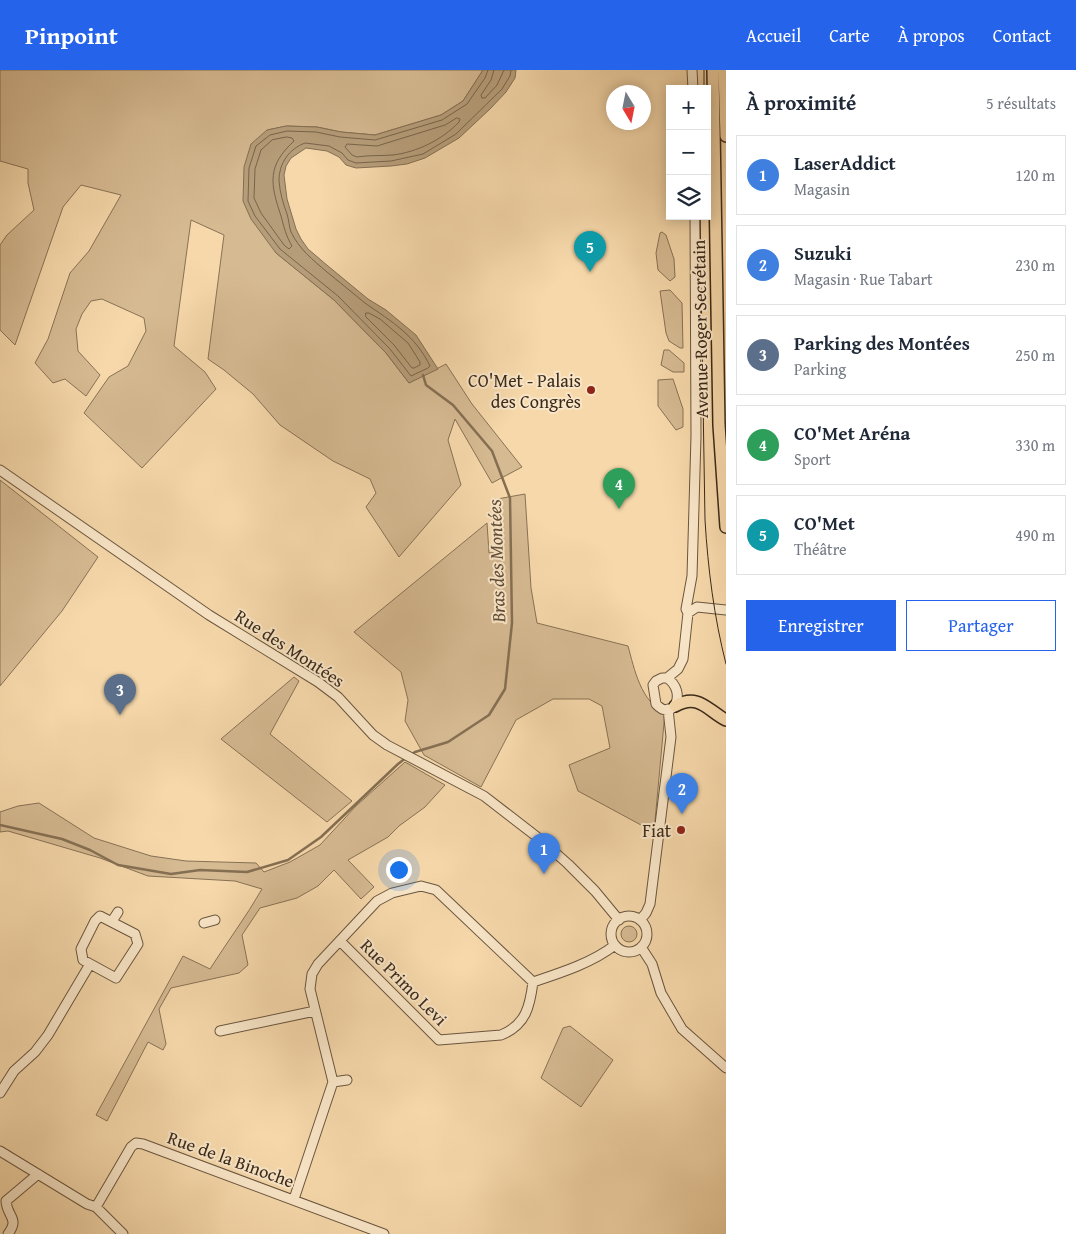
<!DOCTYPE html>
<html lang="fr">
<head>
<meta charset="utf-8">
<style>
	:root { --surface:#fff; --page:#f2f2f3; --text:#1f2937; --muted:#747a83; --line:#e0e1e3; --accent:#2563eb }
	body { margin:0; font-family:"Gentium Book Plus",serif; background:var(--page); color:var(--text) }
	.controls { position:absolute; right:15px; top:15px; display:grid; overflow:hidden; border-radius:0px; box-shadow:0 2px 12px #0003 }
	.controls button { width:45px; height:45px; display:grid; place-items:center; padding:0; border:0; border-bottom:1px solid var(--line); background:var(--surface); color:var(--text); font:25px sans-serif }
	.compass { position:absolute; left:606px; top:15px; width:45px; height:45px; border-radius:50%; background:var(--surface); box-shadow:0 2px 12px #0003; rotate:170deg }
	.you { position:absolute; left:398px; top:799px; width:18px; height:18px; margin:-12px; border:4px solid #fff; border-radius:50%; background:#1a73e8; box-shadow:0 0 0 8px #1a73e833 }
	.badge { display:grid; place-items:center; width:32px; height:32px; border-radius:50%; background:var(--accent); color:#fff; font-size:16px; font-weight:700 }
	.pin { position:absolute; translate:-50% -41px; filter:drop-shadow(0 1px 2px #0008) }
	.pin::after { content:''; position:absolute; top:26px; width:18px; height:15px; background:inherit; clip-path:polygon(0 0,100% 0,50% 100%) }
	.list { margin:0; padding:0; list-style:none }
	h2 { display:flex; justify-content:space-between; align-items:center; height:65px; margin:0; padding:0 20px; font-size:21px }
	h2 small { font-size:16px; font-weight:400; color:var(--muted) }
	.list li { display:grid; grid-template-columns:32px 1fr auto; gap:15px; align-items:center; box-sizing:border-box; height:80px; margin:0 10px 10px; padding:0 10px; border:1px solid var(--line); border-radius:0px }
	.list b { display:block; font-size:19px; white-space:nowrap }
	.list p { margin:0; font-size:16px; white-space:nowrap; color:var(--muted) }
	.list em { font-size:16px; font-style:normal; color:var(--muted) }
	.actions { display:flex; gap:10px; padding:15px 20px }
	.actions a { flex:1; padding:11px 0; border:1px solid var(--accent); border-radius:0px; text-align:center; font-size:18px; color:var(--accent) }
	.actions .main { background:var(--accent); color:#fff }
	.icon { flex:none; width:28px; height:28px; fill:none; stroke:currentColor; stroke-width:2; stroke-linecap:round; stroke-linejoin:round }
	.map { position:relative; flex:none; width:726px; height:1164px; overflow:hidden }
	header { display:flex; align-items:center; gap:30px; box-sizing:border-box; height:70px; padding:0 25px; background:var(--accent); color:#fff }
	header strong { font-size:24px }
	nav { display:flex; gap:28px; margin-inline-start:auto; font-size:18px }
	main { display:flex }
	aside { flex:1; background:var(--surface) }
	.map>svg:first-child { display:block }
</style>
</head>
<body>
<header>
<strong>Pinpoint</strong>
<nav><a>Accueil</a><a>Carte</a><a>À propos</a><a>Contact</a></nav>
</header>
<main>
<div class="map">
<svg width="726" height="1164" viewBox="0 0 726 1164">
	<rect width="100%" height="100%" fill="#f6d8aa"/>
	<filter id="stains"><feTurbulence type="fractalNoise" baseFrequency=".004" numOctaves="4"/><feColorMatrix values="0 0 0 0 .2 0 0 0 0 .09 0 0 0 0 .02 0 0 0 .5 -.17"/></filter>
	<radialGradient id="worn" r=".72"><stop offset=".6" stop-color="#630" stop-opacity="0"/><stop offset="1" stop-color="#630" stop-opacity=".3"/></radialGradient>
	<!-- green -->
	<path fill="#d6ba92" stroke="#887256" d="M 0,0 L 483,0 L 463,31 L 441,45 L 375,65 L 341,62 L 317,57 L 287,56 L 267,60 L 276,183 L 334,230 L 386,283 L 409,313 L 446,294 L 472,334 L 522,397 L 492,413 L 455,349 L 448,370 L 461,415 L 399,487 L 366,437 L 376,423 L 370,409 L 333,391 L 280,355 L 253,324 L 224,300 L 208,289 L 224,165 L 191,150 L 174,276 L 205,302 L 216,319 L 142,398 L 84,343 L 109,307 L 128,296 L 146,261 L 144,248 L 102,229 L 91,231 L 82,244 L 76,259 L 78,281 L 100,305 L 86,326 L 65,309 L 53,313 L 35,293 L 48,269 L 70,203 L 89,181 L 121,125 L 81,115 L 63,137 L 15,275 L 0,260 L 0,175 L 7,165 L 34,140 L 28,113 L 28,99 L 0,91 Z
		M 662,162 L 666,165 L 674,189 L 675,207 L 670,211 L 658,200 L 656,183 L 660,163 Z
		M 670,220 L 682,233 L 683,278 L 680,278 L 669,271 L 666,263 L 660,221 Z
		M 664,280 L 669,280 L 684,293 L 684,302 L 673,302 L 661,295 Z
		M 673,309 L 683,339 L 683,357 L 676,360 L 658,336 L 658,310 Z
		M 0,410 L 98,487 L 62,541 L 0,616 Z
		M 525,424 L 531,518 L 537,553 L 628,576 C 634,598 641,633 665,642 L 654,762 L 578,721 L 569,695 L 610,678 L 602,636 L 589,629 L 553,629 L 516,650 L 481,717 L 424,685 L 405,651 L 408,630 L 401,602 L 354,562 L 487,453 L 489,483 L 497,482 L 497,429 Z
		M 294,607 L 299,611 L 270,664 L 352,731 L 327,752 L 221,669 Z
		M 405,692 L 445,715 L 425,737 L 399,756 L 388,767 L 348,790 L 374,817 L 361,829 L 334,800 L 318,816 L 297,828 L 260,838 L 242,865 L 248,895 L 239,903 L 171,918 L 159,939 L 166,974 L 163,980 L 148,972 L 107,1051 L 96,1045 L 183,886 L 210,899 C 227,872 246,847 262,819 L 235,811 L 148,806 L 100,788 L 8,761 L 0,762 L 0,742 L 18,736 L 39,733 L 94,768 L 151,786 L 186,791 L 256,793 L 264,802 L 290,792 L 320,775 L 356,736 Z
		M621 864a8 8 0 1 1 16 0a8 8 0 1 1-16 0Z
		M 570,956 L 613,990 L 581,1037 L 541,1008 L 563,958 Z"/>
	<!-- water -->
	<path fill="#b69d79" stroke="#856f53" d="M 483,0 L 516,0 L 515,8 L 506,22 L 490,39 L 459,68 L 425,88 L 407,94 L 391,96 L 356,98 L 346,95 L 339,87 L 327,81 L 306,78 L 291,88 L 286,96 L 284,105 L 287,129 L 296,159 L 301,169 L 308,179 L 328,196 L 368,229 L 386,240 L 416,265 L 438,299 L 409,313 L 386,283 L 334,230 L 276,183 L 251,149 L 243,131 L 244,97 L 251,74 L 267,60 L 286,56 L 317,57 L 341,62 L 375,65 L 441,45 L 463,31 Z"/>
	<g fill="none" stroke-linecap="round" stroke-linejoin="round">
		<!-- shore -->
		<path stroke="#78644a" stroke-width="1" d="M 488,0 L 485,8 L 467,34 L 442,50 L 375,70 L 340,67 L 316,62 L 287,61 L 270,65 L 256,76 L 249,98 L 248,131 L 255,146 L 280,179 L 338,226 L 390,279 L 411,306 L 428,298 L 430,296 C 415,265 392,252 365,233 C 352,223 340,212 327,202 C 313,190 299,179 291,162 C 289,157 289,150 287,144 C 283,133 280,123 279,111 C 279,93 289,79 305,73 L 329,76 L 342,83 L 348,90 L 356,93 L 391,91 L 423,84 L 456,64 L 502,19 L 510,6 L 511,0
			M 494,0 L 491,10 L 481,25 L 482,28 L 485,28 L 497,15 L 504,0
			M 457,48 L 460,49 L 459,52 C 442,70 417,82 393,85 C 381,86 369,85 357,87 L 352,85 L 345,77 L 347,74 L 377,76 L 445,55 Z
			M 287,67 L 292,68 L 294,71 C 267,96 270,113 281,146 C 284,157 286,166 292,176 L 289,179 L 284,175 L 261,143 L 254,128 L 255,99 L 261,80 L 272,70 Z
			M 366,243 L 369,243 L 380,249 L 408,273 L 420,292 L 420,295 L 414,298 L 412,298 L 394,275 L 366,247 Z"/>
		<!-- stream -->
		<path stroke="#856f53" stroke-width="2.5" d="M 412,684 L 415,682 L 448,672 L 489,645 L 505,619 L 512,553 L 510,428 L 492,381 L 453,335 L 426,315 L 423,305
			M 0,755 L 62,769 L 90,780 L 118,795 L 171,804 L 200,800 L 247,802 L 288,790 L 321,767 L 398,694 L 407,687"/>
		<!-- minor casing -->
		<g stroke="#6a563f" stroke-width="11">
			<path id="minor" d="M 692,0 L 693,19
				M 0,400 L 209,545 L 318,612 L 338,627 L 373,665 L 387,675 L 484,726 L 541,770 L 568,794 L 595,821 L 619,850
				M 688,543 L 697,537 L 726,540
				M 662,608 L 667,608 C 688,622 673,653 656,634 L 653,615 L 656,611 Z
				M 667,608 L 678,599 L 683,589 L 688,543 L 686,539 L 692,506 L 696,366 L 695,146
				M 100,846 L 135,864 L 138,874 L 116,908 L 83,890 L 81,879 L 95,851 Z
				M611 864a18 18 0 1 1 36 0a18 18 0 1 1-36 0Z
				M 640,850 L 646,843 L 650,834 L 671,667 L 668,639
				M 112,851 L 118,842
				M 204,853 L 215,850
				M 340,871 L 439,970 L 501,965 C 526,955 530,936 533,912
				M 641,877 L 652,894 L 661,923 L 682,959 L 726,998
				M 220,961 L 315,941
				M 333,1012 L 347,1010
				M 0,1023 L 14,1001 L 35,982 L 48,965 L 90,894
				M 0,1081 L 87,1134 L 96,1137 L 123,1164
				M 294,1129 L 333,1012 L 310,919 L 312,904 L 318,894 L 377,831 L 392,823 L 421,816 L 436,820 L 533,912 C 560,903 592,893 615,875
				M 96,1137 L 131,1077 L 136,1073 L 143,1074 L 384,1164
				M 8,1164 C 20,1148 7,1147 6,1131 L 38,1104"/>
		</g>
		<!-- major casing -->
		<g stroke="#3b2a1b" stroke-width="14">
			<path id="major" d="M 713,0 L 719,355 L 726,457
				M 724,0 L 726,66
				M 675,636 C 699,623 707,640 726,650"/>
		</g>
		<!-- minor -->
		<use href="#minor" stroke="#f9e6c8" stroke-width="9"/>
		<!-- major -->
		<use href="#major" stroke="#f6d8aa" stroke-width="11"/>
		<!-- tram -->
		<path stroke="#3b2a1b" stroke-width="1" d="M 704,0 L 704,19
			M 700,146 L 705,450 C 708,499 714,547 726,594"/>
	</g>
	<!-- markers -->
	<g fill="#8f2418" stroke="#f9e6c8" stroke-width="2">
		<circle cx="591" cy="320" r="5"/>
		<circle cx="681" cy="760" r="5"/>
	</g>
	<g text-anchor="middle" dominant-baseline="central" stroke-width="4" stroke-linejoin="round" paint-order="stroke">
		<!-- street labels -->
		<g font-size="18" fill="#3b2a1b" stroke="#f9e6c8">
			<text transform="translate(700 259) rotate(-91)">Avenue Roger Secrétain</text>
			<text transform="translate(290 578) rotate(33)">Rue des Montées</text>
			<text transform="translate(404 912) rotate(45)">Rue Primo Levi</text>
			<text transform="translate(231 1089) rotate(20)">Rue de la Binoche</text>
		</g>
		<!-- poi labels -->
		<g font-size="18" fill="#3b2a1b" stroke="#f9e6c8" text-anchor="end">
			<text x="581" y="310">CO'Met - Palais<tspan x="581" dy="21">des Congrès</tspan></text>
			<text x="671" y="760">Fiat</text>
		</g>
		<!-- water labels -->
		<g font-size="19" font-style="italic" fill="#604c37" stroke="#f9e6c8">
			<text transform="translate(496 491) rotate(-92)">Bras des Montées</text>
		</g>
	</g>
	<rect width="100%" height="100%" filter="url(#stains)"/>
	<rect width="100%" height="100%" fill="url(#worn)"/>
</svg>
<div class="controls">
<button>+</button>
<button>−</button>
<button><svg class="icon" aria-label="layers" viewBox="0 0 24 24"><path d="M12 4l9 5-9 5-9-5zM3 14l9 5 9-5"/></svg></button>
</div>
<svg class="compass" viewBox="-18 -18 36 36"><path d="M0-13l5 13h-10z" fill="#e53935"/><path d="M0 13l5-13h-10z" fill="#747a83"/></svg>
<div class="you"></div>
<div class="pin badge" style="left:544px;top:804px;background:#3f7fe0">1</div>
<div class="pin badge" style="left:682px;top:744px;background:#3f7fe0">2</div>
<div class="pin badge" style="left:120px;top:645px;background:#5c6f8a">3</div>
<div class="pin badge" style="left:619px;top:439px;background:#2e9e5b">4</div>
<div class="pin badge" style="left:590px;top:202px;background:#0f9aa8">5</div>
</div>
<aside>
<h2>À proximité<small>5 résultats</small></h2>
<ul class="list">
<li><span class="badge" style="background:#3f7fe0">1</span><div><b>LaserAddict</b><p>Magasin</p></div><em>120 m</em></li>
<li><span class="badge" style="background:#3f7fe0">2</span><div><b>Suzuki</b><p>Magasin · Rue Tabart</p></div><em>230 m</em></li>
<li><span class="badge" style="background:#5c6f8a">3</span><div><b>Parking des Montées</b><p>Parking</p></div><em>250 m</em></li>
<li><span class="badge" style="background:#2e9e5b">4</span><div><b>CO'Met Aréna</b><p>Sport</p></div><em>330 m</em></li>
<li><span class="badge" style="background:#0f9aa8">5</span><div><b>CO'Met</b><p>Théâtre</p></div><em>490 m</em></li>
</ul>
<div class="actions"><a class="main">Enregistrer</a><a>Partager</a></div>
</aside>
</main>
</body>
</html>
